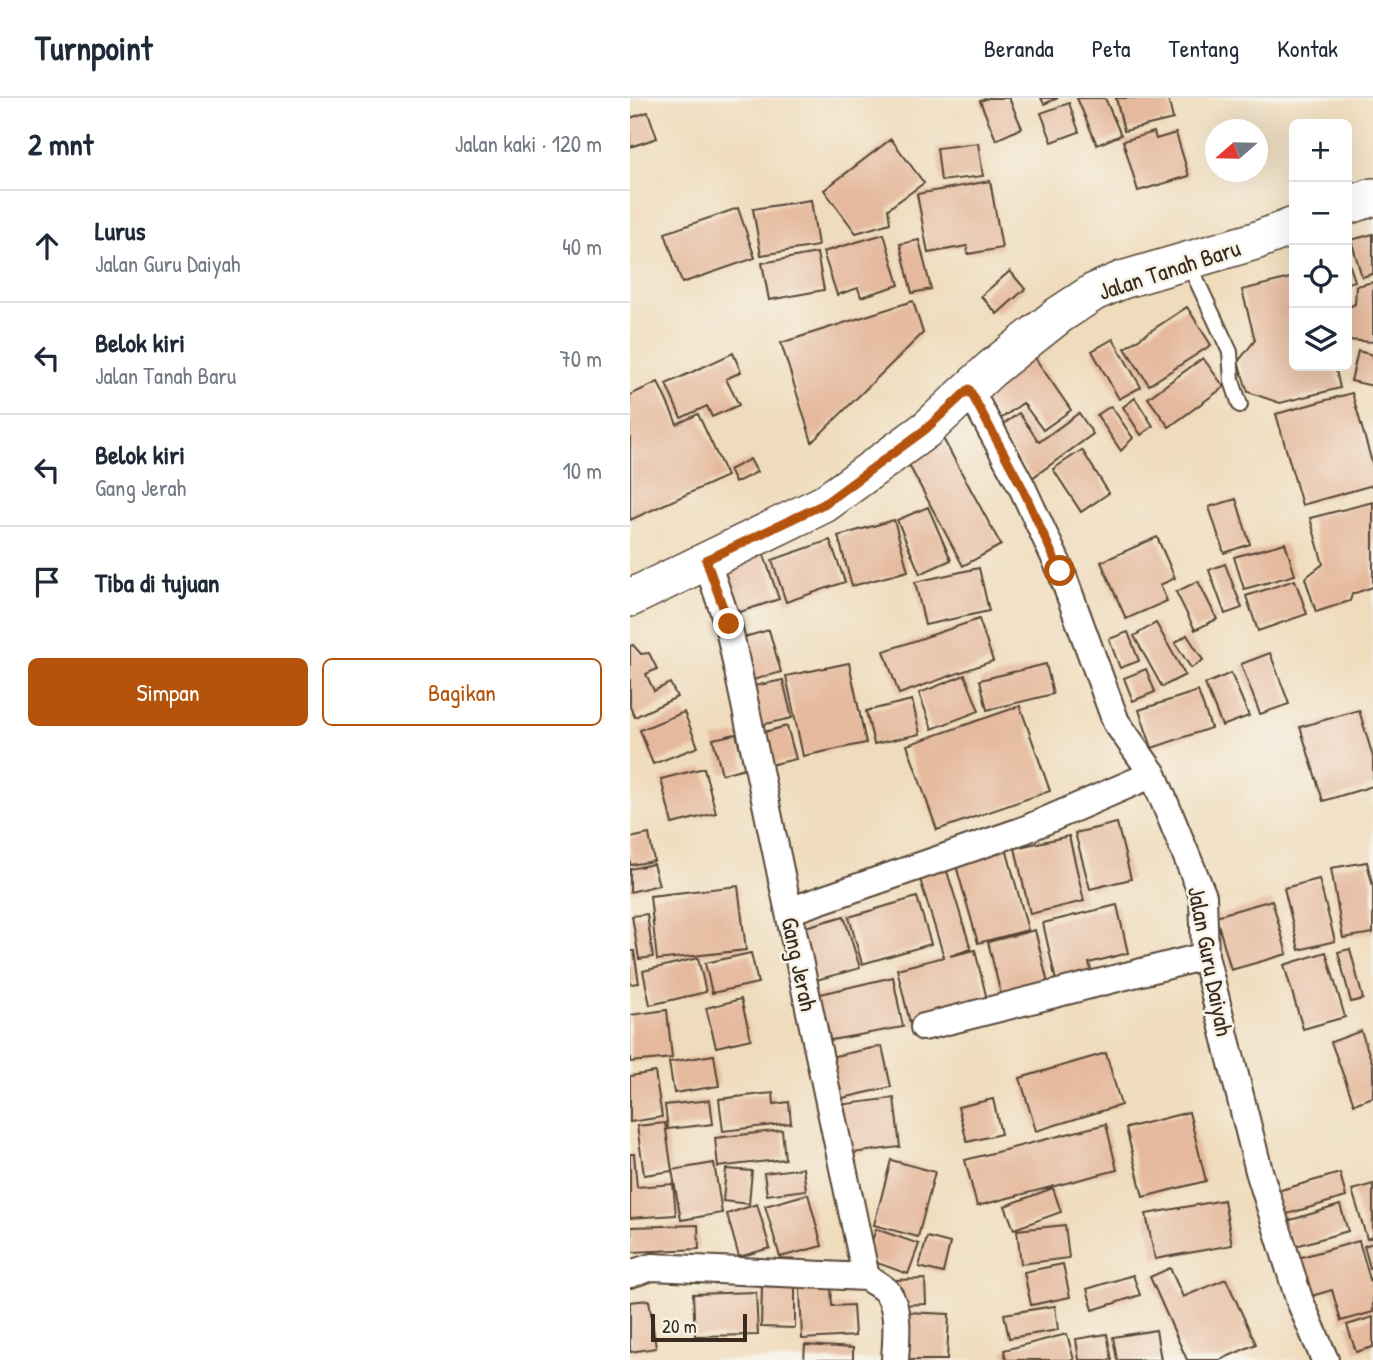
<!DOCTYPE html>
<html lang="id">
<head>
<meta charset="utf-8">
<style>
	:root { --surface:#fff; --page:#f6f6f7; --text:#1f2937; --muted:#747a83; --line:#e0e1e3; --accent:#b45309 }
	body { margin:0; font-family:"Patrick Hand",sans-serif; background:var(--page); color:var(--text) }
	.controls { position:absolute; right:21px; top:21px; display:grid; overflow:hidden; border-radius:10px; box-shadow:0 7px 28px #0002 }
	.controls button { width:63px; height:63px; display:grid; place-items:center; padding:0; border:0; border-bottom:2px solid var(--line); background:var(--surface); color:var(--text); font:35px sans-serif }
	.compass { position:absolute; left:575px; top:21px; width:63px; height:63px; border-radius:50%; background:var(--surface); box-shadow:0 7px 28px #0002; rotate:250deg }
	.scale { position:absolute; left:21px; bottom:18px; width:96px; box-sizing:border-box; padding-left:7px; border:4px solid #3b2a1e; border-top:0; font-size:19px; line-height:24px; white-space:nowrap; color:#3b2a1e; -webkit-text-stroke:5px #f7f3e8; paint-order:stroke }
	.stop { position:absolute; width:21px; height:21px; margin:-16px; border:5px solid #b45309; border-radius:50%; background:#fff }
	.stop.end { background:#b45309; border-color:#fff; box-shadow:0 2px 7px #0008 }
	.list { margin:0; padding:0; list-style:none }
	h2 { display:flex; justify-content:space-between; align-items:center; height:91px; margin:0; padding:0 28px; font-size:30px }
	h2 small { font-size:23px; font-weight:400; color:var(--muted) }
	.list li { display:grid; grid-template-columns:46px 1fr auto; gap:21px; align-items:center; box-sizing:border-box; height:112px; padding:0 28px; border-top:2px solid var(--line) }
	.list b { display:block; font-size:26px; white-space:nowrap }
	.list p { margin:0; font-size:23px; white-space:nowrap; color:var(--muted) }
	.list em { font-size:23px; font-style:normal; color:var(--muted) }
	.actions { display:flex; gap:14px; padding:21px 28px }
	.actions a { flex:1; padding:16px 0; border:2px solid var(--accent); border-radius:10px; text-align:center; font-size:24px; color:var(--accent) }
	.actions .main { background:var(--accent); color:#fff }
	.icon { flex:none; width:38px; height:38px; fill:none; stroke:currentColor; stroke-width:2; stroke-linecap:round; stroke-linejoin:round }
	.map { position:relative; flex:none; width:743px; height:1262px; overflow:hidden }
	header { display:flex; align-items:center; gap:42px; box-sizing:border-box; height:98px; padding:0 35px; background:var(--surface); border-bottom:2px solid var(--line) }
	header strong { font-size:33px }
	nav { display:flex; gap:38px; margin-inline-start:auto; font-size:24px }
	main { display:flex }
	aside { flex:1; background:var(--surface) }
	.map>svg:first-child { display:block }
</style>
</head>
<body>
<header>
<strong>Turnpoint</strong>
<nav><a>Beranda</a><a>Peta</a><a>Tentang</a><a>Kontak</a></nav>
</header>
<main>
<aside>
<h2>2 mnt<small>Jalan kaki · 120 m</small></h2>
<ul class="list">
<li><svg class="icon" aria-label="ahead" viewBox="0 0 24 24"><path d="M12 20V5M6 11l6-6 6 6"/></svg><div><b>Lurus</b><p>Jalan Guru Daiyah</p></div><em>40 m</em></li>
<li><svg class="icon" aria-label="left" viewBox="0 0 24 24"><path d="M17 20v-9H6M10 6l-5 5 5 5"/></svg><div><b>Belok kiri</b><p>Jalan Tanah Baru</p></div><em>70 m</em></li>
<li><svg class="icon" aria-label="left" viewBox="0 0 24 24"><path d="M17 20v-9H6M10 6l-5 5 5 5"/></svg><div><b>Belok kiri</b><p>Gang Jerah</p></div><em>10 m</em></li>
<li><svg class="icon" aria-label="arrive" viewBox="0 0 24 24"><path d="M6 21V4h12l-3 4 3 4H6"/></svg><div><b>Tiba di tujuan</b></div></li>
</ul>
<div class="actions"><a class="main">Simpan</a><a>Bagikan</a></div>
</aside>
<div class="map">
<svg width="743" height="1262" viewBox="0 0 743 1262">
	<rect width="100%" height="100%" fill="#f7f3e8"/>
	<filter id="ink" filterUnits="userSpaceOnUse"><feTurbulence type="fractalNoise" baseFrequency=".0143" numOctaves="2"/><feDisplacementMap in="SourceGraphic" scale="14" xChannelSelector="R" yChannelSelector="G"/><feConvolveMatrix kernelMatrix="1 2 1 2 8 2 1 2 1" color-interpolation-filters="sRGB"/></filter>
	<filter id="wash" filterUnits="userSpaceOnUse"><feTurbulence type="fractalNoise" baseFrequency=".00686" numOctaves="4" result="noise"/><feDisplacementMap in="SourceGraphic" scale="28" xChannelSelector="R" yChannelSelector="G"/><feGaussianBlur stdDeviation="1.57" result="paint"/><feColorMatrix in="noise" values="0 0 0 0 0 0 0 0 0 0 0 0 0 0 0 0 0 1.4 0 .05"/><feComposite in="paint" operator="in"/></filter>
	<g filter="url(#wash)">
		<rect width="100%" height="100%" fill="#efdcbc"/>
		<g id="blocks">
			<!-- building -->
			<path fill="#e5b99d" d="M 358,0 L 379,0 L 392,30 L 366,42 L 350,3 Z
				M 411,0 L 428,0 L 414,6 Z
				M 447,0 L 475,0 L 491,37 L 467,47 Z
				M 486,0 L 538,0 L 543,21 L 494,33 Z
				M 439,5 L 449,34 L 422,44 L 411,15 Z
				M 18,14 L 27,40 L 0,49 L 0,20 Z
				M 524,34 L 526,41 L 546,35 L 559,78 L 508,93 L 493,43 Z
				M 261,41 L 294,85 L 258,111 L 260,125 L 226,135 L 194,92 Z
				M 348,45 L 353,78 L 311,83 L 307,50 Z
				M 360,83 L 372,150 L 338,156 L 337,148 L 298,155 L 287,96 Z
				M 181,102 L 188,148 L 131,157 L 123,111 Z
				M 108,110 L 125,160 L 52,185 L 35,135 Z
				M 254,136 L 269,187 L 231,199 L 228,190 L 207,197 L 193,154 Z
				M 743,136 L 743,176 L 732,179 L 721,142 Z
				M 289,142 L 301,191 L 282,195 L 270,146 Z
				M 187,155 L 194,192 L 139,202 L 132,165 Z
				M 717,159 L 725,183 L 717,185 Z
				M 380,173 L 395,191 L 367,216 L 351,198 Z
				M 664,179 L 664,268 L 705,268 L 710,290 L 650,305 L 618,294 L 608,264 L 625,242 L 612,192 Z
				M 743,184 L 743,244 L 717,242 L 717,210 L 725,206 L 726,188 Z
				M 283,203 L 293,235 L 182,344 L 151,245 Z
				M 557,209 L 581,247 L 519,287 L 495,250 Z
				M 483,241 L 511,289 L 489,301 L 462,253 Z
				M 728,253 L 743,257 L 743,288 L 721,283 Z
				M 103,255 L 111,274 L 96,281 L 109,307 L 82,319 L 77,308 L 51,320 L 36,286 Z
				M 403,257 L 441,312 L 413,332 L 393,305 L 369,322 L 349,295 Z
				M 573,260 L 594,289 L 539,329 L 518,300 Z
				M 28,284 L 47,326 L 68,316 L 97,378 L 0,422 L 0,297 Z
				M 722,295 L 743,368 L 743,387 L 672,407 L 646,316 Z
				M 505,300 L 523,328 L 511,337 L 493,309 Z
				M 481,308 L 503,340 L 491,353 L 467,317 Z
				M 389,315 L 409,344 L 449,315 L 463,336 L 402,380 L 367,331 Z
				M 309,333 L 371,447 L 333,468 L 272,354 Z
				M 452,352 L 479,395 L 451,414 L 423,371 Z
				M 120,361 L 127,374 L 105,385 L 99,372 Z
				M 606,401 L 620,446 L 594,455 L 579,409 Z
				M 743,404 L 743,489 L 722,496 L 720,503 L 686,514 L 675,480 L 693,466 L 680,420 Z
				M 298,409 L 321,462 L 290,476 L 267,422 Z
				M 264,422 L 278,473 L 222,488 L 208,438 Z
				M 527,439 L 545,480 L 530,487 L 537,503 L 496,521 L 471,464 Z
				M 200,442 L 215,484 L 156,504 L 142,462 Z
				M 655,445 L 665,477 L 614,491 L 604,459 Z
				M 134,457 L 149,501 L 98,518 L 83,474 Z
				M 595,466 L 612,510 L 595,516 L 579,472 Z
				M 349,470 L 359,513 L 295,527 L 285,484 Z
				M 665,482 L 677,516 L 628,533 L 616,498 Z
				M 568,483 L 587,521 L 565,532 L 546,494 Z
				M 349,521 L 363,563 L 269,596 L 254,553 Z
				M 526,525 L 555,577 L 532,589 L 504,538 Z
				M 139,532 L 151,574 L 116,584 L 104,542 Z
				M 498,534 L 509,563 L 490,570 L 479,541 Z
				M 557,537 L 573,562 L 561,570 L 545,545 Z
				M 3,547 L 11,556 L 19,555 L 27,571 L 16,576 L 24,593 L 40,585 L 47,599 L 5,619 L 0,609 L 0,548 Z
				M 640,555 L 659,606 L 630,616 L 611,566 Z
				M 219,565 L 236,645 L 173,658 L 156,578 Z
				M 416,566 L 423,596 L 357,612 L 350,582 Z
				M 516,571 L 525,594 L 503,603 L 494,580 Z
				M 601,575 L 619,618 L 592,628 L 575,586 Z
				M 335,577 L 349,613 L 302,631 L 289,595 Z
				M 153,582 L 162,620 L 122,629 L 115,590 Z
				M 568,593 L 581,630 L 522,650 L 509,612 Z
				M 282,602 L 290,636 L 244,646 L 236,613 Z
				M 390,608 L 420,693 L 307,732 L 277,647 Z
				M 729,612 L 743,659 L 743,688 L 693,703 L 670,629 Z
				M 54,614 L 68,649 L 23,666 L 10,632 Z
				M 157,628 L 166,661 L 135,668 L 127,636 Z
				M 106,636 L 115,670 L 92,676 L 83,641 Z
				M 74,670 L 86,715 L 42,726 L 31,681 Z
				M 487,725 L 501,781 L 460,791 L 445,735 Z
				M 19,736 L 24,763 L 0,767 L 0,740 Z
				M 439,738 L 454,803 L 400,816 L 385,750 Z
				M 376,750 L 398,832 L 348,845 L 325,764 Z
				M 737,764 L 743,789 L 743,835 L 713,840 L 701,770 Z
				M 23,766 L 29,787 L 0,794 L 0,771 Z
				M 316,770 L 341,851 L 320,858 L 345,852 L 359,910 L 281,929 L 267,871 L 314,859 L 289,778 Z
				M 689,781 L 705,843 L 669,852 L 654,790 Z
				M 108,788 L 116,852 L 27,862 L 20,798 Z
				M 287,799 L 301,846 L 232,866 L 219,819 Z
				M 642,802 L 657,856 L 601,872 L 586,818 Z
				M 487,807 L 498,855 L 459,865 L 462,875 L 426,883 L 413,825 Z
				M 17,816 L 23,859 L 9,861 L 2,818 Z
				M 214,818 L 230,870 L 179,884 L 165,832 Z
				M 405,832 L 420,894 L 373,905 L 358,844 Z
				M 720,851 L 733,901 L 721,904 L 708,854 Z
				M 0,853 L 4,853 L 9,885 L 0,886 Z
				M 696,854 L 715,919 L 673,931 L 654,867 Z
				M 121,855 L 128,885 L 82,895 L 75,865 Z
				M 68,860 L 76,894 L 20,907 L 13,873 Z
				M 263,879 L 273,929 L 190,944 L 182,898 Z
				M 111,901 L 121,941 L 86,949 L 76,910 Z
				M 37,912 L 42,960 L 0,964 L 0,917 Z
				M 731,933 L 743,967 L 743,999 L 724,1006 L 701,944 Z
				M 252,948 L 261,989 L 204,1002 L 195,960 Z
				M 476,955 L 491,1007 L 406,1033 L 390,980 Z
				M 84,957 L 89,988 L 44,995 L 39,964 Z
				M 25,974 L 32,1019 L 0,1024 L 0,978 Z
				M 143,995 L 144,1006 L 159,1004 L 161,1025 L 93,1033 L 89,1001 Z
				M 264,1000 L 270,1049 L 215,1056 L 208,1007 Z
				M 363,1001 L 371,1036 L 337,1044 L 328,1009 Z
				M 80,1002 L 83,1026 L 38,1031 L 35,1007 Z
				M 559,1014 L 576,1083 L 513,1099 L 496,1030 Z
				M 35,1025 L 42,1073 L 14,1077 L 7,1028 Z
				M 476,1026 L 487,1072 L 347,1108 L 335,1062 Z
				M 152,1032 L 155,1061 L 88,1069 L 85,1040 Z
				M 0,1056 L 4,1056 L 7,1089 L 43,1086 L 46,1117 L 0,1120 Z
				M 261,1062 L 305,1074 L 288,1139 L 244,1127 Z
				M 84,1065 L 92,1115 L 51,1122 L 42,1072 Z
				M 173,1070 L 176,1092 L 137,1097 L 134,1075 Z
				M 96,1071 L 122,1073 L 119,1106 L 93,1103 Z
				M 710,1075 L 716,1099 L 643,1120 L 637,1096 Z
				M 743,1086 L 743,1139 L 737,1141 L 722,1092 Z
				M 423,1090 L 431,1114 L 384,1131 L 375,1108 Z
				M 178,1096 L 192,1148 L 150,1159 L 135,1108 Z
				M 594,1102 L 602,1147 L 525,1161 L 516,1116 Z
				M 127,1106 L 140,1150 L 109,1159 L 97,1116 Z
				M 710,1107 L 718,1133 L 659,1150 L 651,1125 Z
				M 68,1127 L 69,1151 L 2,1154 L 1,1129 Z
				M 435,1127 L 439,1160 L 391,1166 L 387,1132 Z
				M 246,1131 L 289,1146 L 278,1176 L 236,1161 Z
				M 297,1139 L 320,1145 L 313,1175 L 289,1169 Z
				M 729,1143 L 743,1192 L 743,1214 L 711,1223 L 702,1192 L 678,1199 L 668,1160 Z
				M 743,1145 L 743,1169 L 740,1170 L 734,1148 Z
				M 433,1166 L 440,1199 L 401,1207 L 394,1174 Z
				M 540,1170 L 553,1199 L 596,1181 L 626,1246 L 590,1262 L 557,1262 L 520,1179 Z
				M 503,1177 L 510,1197 L 463,1212 L 457,1191 Z
				M 295,1181 L 296,1206 L 265,1207 L 264,1182 Z
				M 132,1188 L 165,1189 L 165,1230 L 131,1229 Z
				M 201,1188 L 202,1208 L 223,1207 L 225,1238 L 172,1241 L 170,1190 Z
				M 126,1194 L 128,1237 L 65,1238 L 63,1196 Z
				M 19,1202 L 26,1250 L 0,1254 L 0,1204 Z
				M 425,1208 L 428,1232 L 379,1240 L 374,1216 Z
				M 275,1214 L 319,1216 L 317,1262 L 272,1262 Z
				M 743,1219 L 743,1249 L 726,1254 L 717,1227 Z
				M 526,1232 L 531,1262 L 487,1262 L 483,1239 Z
				M 437,1236 L 444,1262 L 376,1262 L 374,1252 Z
				M 477,1236 L 482,1262 L 449,1262 L 446,1241 Z
				M 175,1247 L 223,1250 L 223,1262 L 174,1262 Z"/>
		</g>
	</g>
	<g filter="url(#ink)">
		<use href="#blocks" fill-opacity="0" stroke="#564536" stroke-width="2"/>
		<g fill="none" stroke-linecap="round" stroke-linejoin="round">
			<!-- lane casing -->
			<g stroke="#564536" stroke-width="18">
				<path id="lane" d="M 558,164 L 600,254 L 602,283 L 610,307"/>
			</g>
			<!-- street casing -->
			<g stroke="#564536" stroke-width="30">
				<path id="street" d="M 339,291 L 392,389 L 431,473 L 486,624 L 523,676 L 573,798 L 575,858 L 629,1073 L 669,1201 L 695,1262
					M 76,462 L 98,526 L 236,1179 C 242,1183 254,1189 258,1195 C 270,1213 266,1242 265,1262
					M 159,813 L 394,732 L 523,676
					M 294,929 L 575,858
					M 0,1176 L 22,1169 L 236,1179"/>
			</g>
			<!-- secondary casing -->
			<g stroke="#564536" stroke-width="40">
				<path id="secondary" d="M 717,108 L 743,99
					M 0,500 L 194,406 L 297,331 L 361,271 L 429,217 L 464,194 L 492,182 L 625,143 L 664,128"/>
			</g>
			<!-- lane -->
			<use href="#lane" stroke="#fff" stroke-width="14"/>
			<!-- street -->
			<use href="#street" stroke="#fff" stroke-width="26"/>
			<!-- secondary -->
			<use href="#secondary" stroke="#fff" stroke-width="37"/>
		</g>
	</g>
	<g fill="none" stroke-linecap="round" stroke-linejoin="round" filter="url(#ink)">
		<!-- route -->
		<path stroke="#b45309" stroke-width="9" d="M 99,526 L 76,462 L 194,406 L 296,331 L 339,291 L 392,389 L 430,473"/>
	</g>
	<g text-anchor="middle" dominant-baseline="central" stroke-width="5" stroke-linejoin="round" paint-order="stroke">
		<!-- street labels -->
		<g font-size="24" fill="#3b2a1e" stroke="#f7f3e8">
			<text transform="translate(539 171) rotate(-18)">Jalan Tanah Baru</text>
			<text transform="translate(581 863) rotate(79)">Jalan Guru Daiyah</text>
			<text transform="translate(170 866) rotate(78)">Gang Jerah</text>
		</g>
	</g>
</svg>
<div class="controls">
<button>+</button>
<button>−</button>
<button><svg class="icon" aria-label="locate" viewBox="0 0 24 24"><circle cx="12" cy="12" r="6"/><path d="M12 2v4M12 18v4M2 12h4M18 12h4"/></svg></button>
<button><svg class="icon" aria-label="layers" viewBox="0 0 24 24"><path d="M12 4l9 5-9 5-9-5zM3 14l9 5 9-5"/></svg></button>
</div>
<svg class="compass" viewBox="-18 -18 36 36"><path d="M0-13l5 13h-10z" fill="#e53935"/><path d="M0 13l5-13h-10z" fill="#747a83"/></svg>
<div class="scale">20 m</div>
<div class="stop" style="left:430px;top:473px"></div>
<div class="stop end" style="left:99px;top:526px"></div>
</div>
</main>
</body>
</html>
